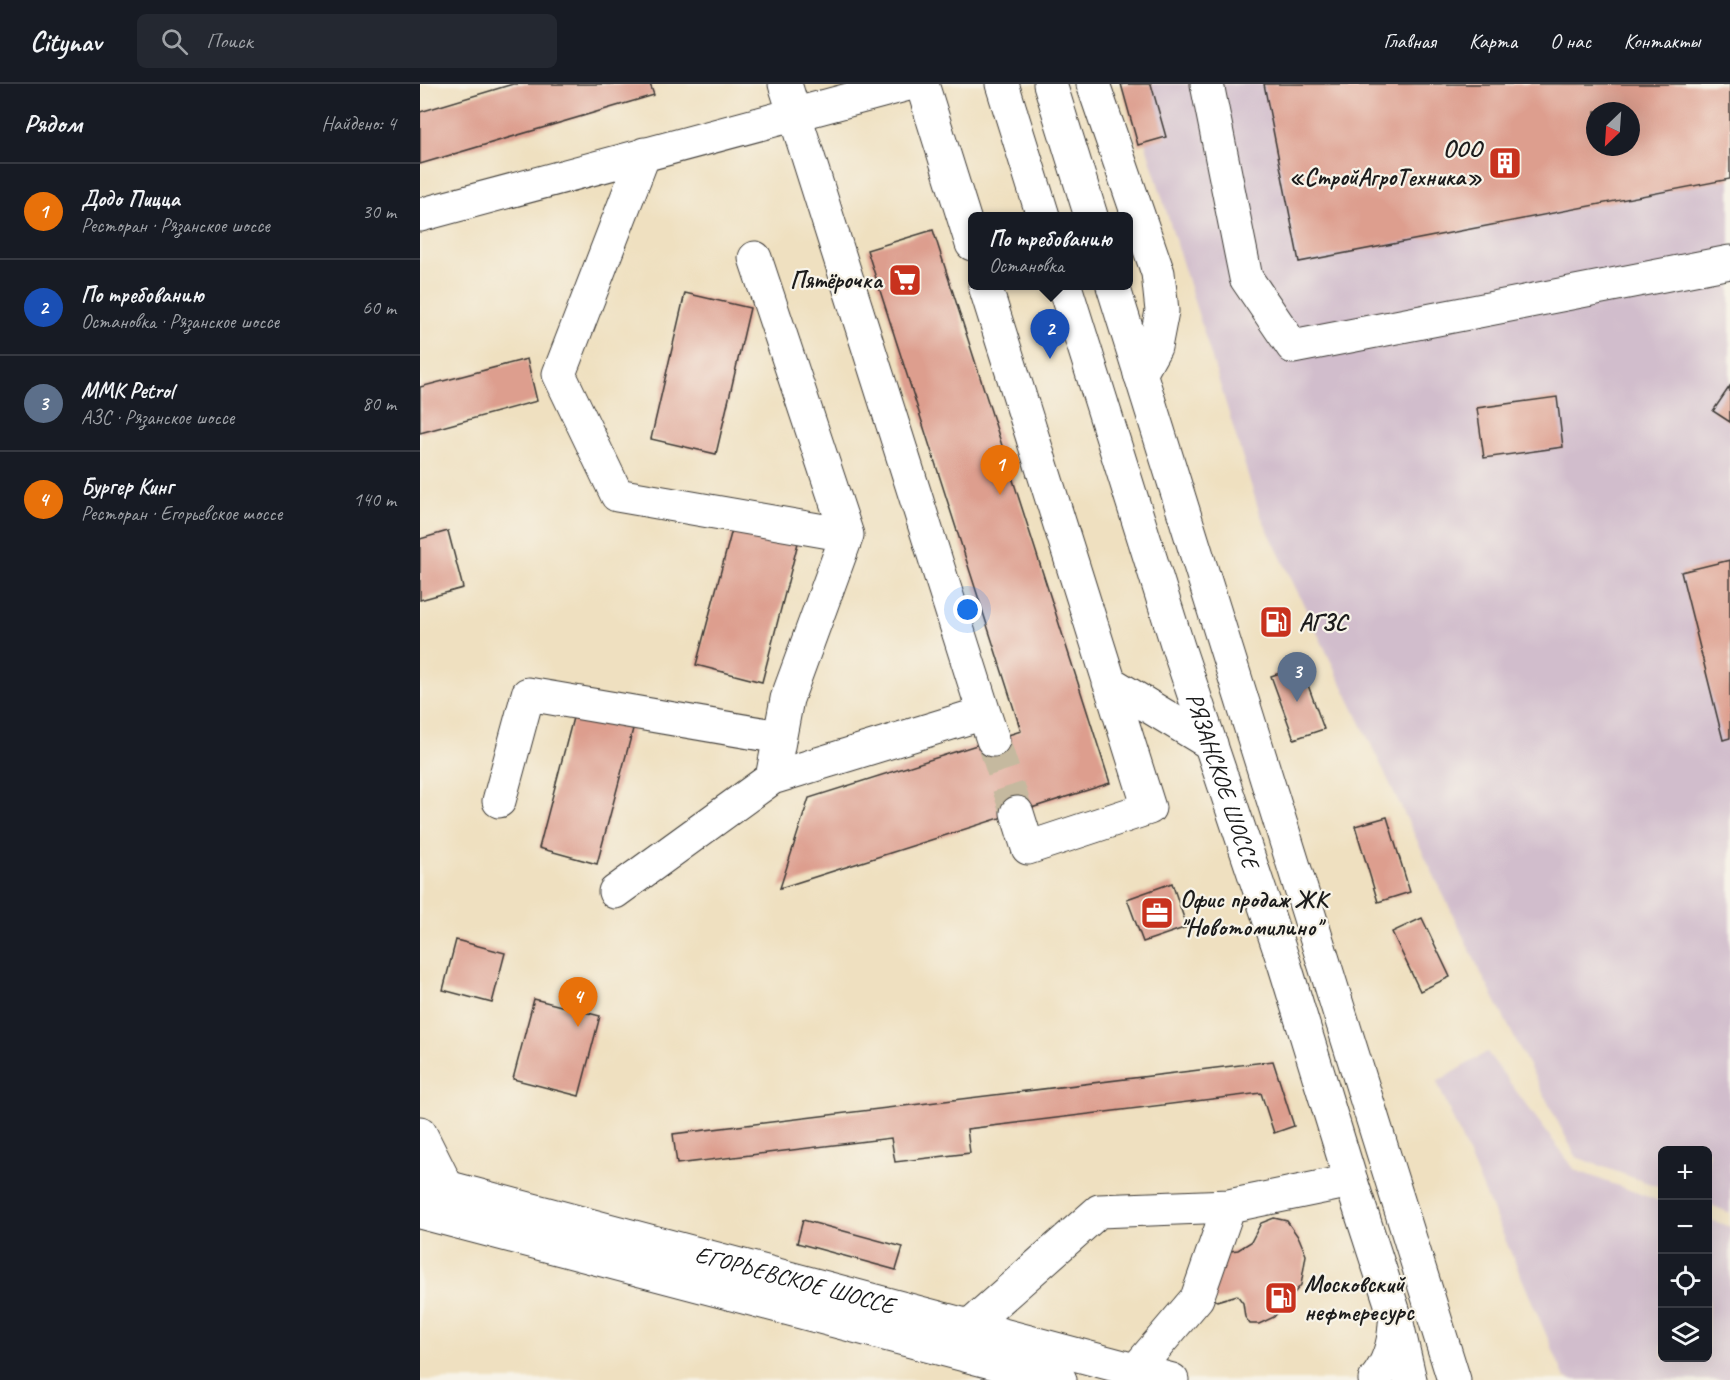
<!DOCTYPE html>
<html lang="ru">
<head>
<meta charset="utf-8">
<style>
	:root { --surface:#171b24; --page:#242831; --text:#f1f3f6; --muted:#9ea1a6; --line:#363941; --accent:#0f766e }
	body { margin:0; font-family:Caveat,sans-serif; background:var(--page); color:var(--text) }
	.controls { position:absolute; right:18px; bottom:18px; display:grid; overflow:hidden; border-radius:9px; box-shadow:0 6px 24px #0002 }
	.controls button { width:54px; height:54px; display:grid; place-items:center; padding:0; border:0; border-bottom:2px solid var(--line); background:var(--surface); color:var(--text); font:30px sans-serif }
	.compass { position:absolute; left:1166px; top:18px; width:54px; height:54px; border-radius:50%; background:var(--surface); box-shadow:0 6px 24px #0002; rotate:205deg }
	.you { position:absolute; left:548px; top:526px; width:21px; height:21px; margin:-15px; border:4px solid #fff; border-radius:50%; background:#1a73e8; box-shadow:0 0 0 9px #1a73e833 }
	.badge { display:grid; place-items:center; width:39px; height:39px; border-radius:50%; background:var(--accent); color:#fff; font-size:20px; font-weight:700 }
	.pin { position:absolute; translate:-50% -50px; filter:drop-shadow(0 2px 3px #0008) }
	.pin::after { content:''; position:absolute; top:32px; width:21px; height:18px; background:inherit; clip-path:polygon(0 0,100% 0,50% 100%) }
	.popup { position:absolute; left:548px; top:128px; width:165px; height:78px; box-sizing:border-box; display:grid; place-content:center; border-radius:9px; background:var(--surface); filter:drop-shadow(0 2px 4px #0005); font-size:20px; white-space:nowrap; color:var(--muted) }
	.popup b { font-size:22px; color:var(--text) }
	.popup::after { content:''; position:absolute; left:50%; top:100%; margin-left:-12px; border:12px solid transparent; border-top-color:var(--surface) }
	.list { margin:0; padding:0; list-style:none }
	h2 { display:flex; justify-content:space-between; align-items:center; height:78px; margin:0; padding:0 24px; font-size:26px }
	h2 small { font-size:20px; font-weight:400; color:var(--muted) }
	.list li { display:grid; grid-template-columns:39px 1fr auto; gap:18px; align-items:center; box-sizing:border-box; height:96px; padding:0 24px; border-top:2px solid var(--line) }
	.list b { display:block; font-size:22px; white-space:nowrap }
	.list p { margin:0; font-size:20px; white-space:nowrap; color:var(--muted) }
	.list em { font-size:20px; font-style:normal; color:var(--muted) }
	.icon { flex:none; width:33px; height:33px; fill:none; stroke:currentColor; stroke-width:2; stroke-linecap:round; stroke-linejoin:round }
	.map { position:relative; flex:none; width:1310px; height:1296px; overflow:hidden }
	header { display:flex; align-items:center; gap:36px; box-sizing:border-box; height:84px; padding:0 30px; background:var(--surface); border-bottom:2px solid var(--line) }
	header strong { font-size:28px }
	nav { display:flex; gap:33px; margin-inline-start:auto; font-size:21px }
	.search { width:420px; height:54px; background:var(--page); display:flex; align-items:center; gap:15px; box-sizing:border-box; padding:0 21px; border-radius:9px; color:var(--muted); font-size:22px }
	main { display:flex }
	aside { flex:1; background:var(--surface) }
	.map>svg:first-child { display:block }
</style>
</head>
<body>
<header>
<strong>Citynav</strong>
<div class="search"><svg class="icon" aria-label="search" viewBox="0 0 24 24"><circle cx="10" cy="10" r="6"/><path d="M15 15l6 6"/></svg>Поиск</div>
<nav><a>Главная</a><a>Карта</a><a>О нас</a><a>Контакты</a></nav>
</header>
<main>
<aside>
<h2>Рядом<small>Найдено: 4</small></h2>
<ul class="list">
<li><span class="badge" style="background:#e8710a">1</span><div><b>Додо Пицца</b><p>Ресторан · Рязанское шоссе</p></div><em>30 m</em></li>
<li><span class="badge" style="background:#1a4fb4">2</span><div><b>По требованию</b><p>Остановка · Рязанское шоссе</p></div><em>60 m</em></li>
<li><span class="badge" style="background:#5c6f8a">3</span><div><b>MMK Petrol</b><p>АЗС · Рязанское шоссе</p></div><em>80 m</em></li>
<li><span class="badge" style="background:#e8710a">4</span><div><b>Бургер Кинг</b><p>Ресторан · Егорьевское шоссе</p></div><em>140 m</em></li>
</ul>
</aside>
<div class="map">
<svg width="1310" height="1296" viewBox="0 0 1310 1296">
	<rect width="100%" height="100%" fill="#f7f3e8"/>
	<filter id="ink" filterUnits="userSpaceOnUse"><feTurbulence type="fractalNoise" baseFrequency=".0167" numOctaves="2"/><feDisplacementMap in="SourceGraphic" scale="12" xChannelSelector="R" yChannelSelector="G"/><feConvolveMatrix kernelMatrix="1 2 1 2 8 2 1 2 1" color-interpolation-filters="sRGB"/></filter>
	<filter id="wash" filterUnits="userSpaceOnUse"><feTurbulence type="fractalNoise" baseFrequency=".008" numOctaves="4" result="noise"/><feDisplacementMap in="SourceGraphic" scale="24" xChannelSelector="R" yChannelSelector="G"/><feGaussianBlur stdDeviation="1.35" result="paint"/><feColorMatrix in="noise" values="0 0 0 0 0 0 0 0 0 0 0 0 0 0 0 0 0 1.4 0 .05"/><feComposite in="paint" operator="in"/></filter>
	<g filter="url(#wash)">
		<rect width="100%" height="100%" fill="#efe0c0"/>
		<!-- industrial -->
		<path fill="#d1bdcc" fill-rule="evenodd" d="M 707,0 L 1310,0 L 1310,1129 L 1288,1120 L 1288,1066 L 1242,1066 L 1242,1104 L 1156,1073 L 1061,889 L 840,430 ZM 1175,27 L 1211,27 L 1211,63 L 1175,63 Z
			M 1067,968 L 1155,1086 L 1242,1118 L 1242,1274 L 1288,1274 L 1288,1135 L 1310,1143 L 1310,1296 L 1152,1296 L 1145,1294 L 1017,998 Z"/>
		<g id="blocks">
			<!-- building -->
			<path fill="#dd9e8e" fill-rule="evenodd" d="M 93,0 L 230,0 L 234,11 L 0,80 L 0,28 Z
				M 701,0 L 731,0 L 746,53 L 718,61 Z
				M 844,0 L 1310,0 L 1310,95 L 879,178 ZM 1175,27 L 1211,27 L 1211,63 L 1175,63 Z
				M 513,146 L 690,699 L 360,804 L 389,714 L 601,647 L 447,166 Z
				M 265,209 L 330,224 L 296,370 L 231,355 Z
				M 107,275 L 117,317 L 0,349 L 0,303 Z
				M 1310,302 L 1310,338 L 1293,327 Z
				M 1137,313 L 1143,363 L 1064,374 L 1057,324 Z
				M 314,438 L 379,455 L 342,598 L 276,581 Z
				M 28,447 L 43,504 L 0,516 L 0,455 Z
				M 1310,476 L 1310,654 L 1303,656 L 1261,488 Z
				M 881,582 L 904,645 L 874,655 L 851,592 Z
				M 154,630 L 213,645 L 177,780 L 119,764 Z
				M 967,733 L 990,808 L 958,818 L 935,742 Z
				M 752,799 L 767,843 L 723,858 L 707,815 Z
				M 1002,834 L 1030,893 L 1000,907 L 972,848 Z
				M 36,856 L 85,869 L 72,919 L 23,906 Z
				M 114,915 L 180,932 L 159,1012 L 93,995 Z
				M 853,977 L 874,1042 L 854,1049 L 841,1009 L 547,1045 L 550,1069 L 475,1078 L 471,1054 L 257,1080 L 253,1050 Z
				M 854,1134 L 867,1137 L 879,1154 L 886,1171 L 881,1201 L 854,1233 L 839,1240 L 830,1240 L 825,1233 L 823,1219 L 817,1211 L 797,1217 L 790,1213 L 802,1168 L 818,1166 L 831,1158 L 841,1139 Z
				M 383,1136 L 483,1163 L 476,1186 L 377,1159 Z"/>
		</g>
	</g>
	<g filter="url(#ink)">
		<use href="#blocks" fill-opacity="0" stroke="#3c3935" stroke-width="1.5"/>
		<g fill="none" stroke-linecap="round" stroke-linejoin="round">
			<!-- minor-tunnel -->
			<path stroke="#c5b99f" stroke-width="33" stroke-dasharray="33 16" stroke-linecap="butt" d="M 573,656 L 597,729"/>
			<!-- minor casing -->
			<g stroke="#3c3935" stroke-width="35">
				<path id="minor" d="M 502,0 L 552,160
					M 673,0 L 738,189 L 742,227 L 735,263 L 720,290
					M 787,0 L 826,194 L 873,263 L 1310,178
					M 0,131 L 488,0
					M 335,174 L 427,451
					M 565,202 L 729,724 L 608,764 L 597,729
					M 689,598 L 791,660
					M 564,629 L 573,656
					M 352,694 L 564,629 L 365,0
					M 79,717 L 108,610 L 359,653
					M 195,808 L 352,694 L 367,615 L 427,451 L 197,411 L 139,290 L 224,70
					M 0,1049 L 27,1103
					M 548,1243 L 679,1127 L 809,1122 L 931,1097
					M 715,1287 L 777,1214 L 809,1122"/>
			</g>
			<!-- major casing -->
			<g stroke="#3c3935" stroke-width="35">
				<g id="major">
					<path d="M 582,0 L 623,132"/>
					<path d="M 630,0 L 671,132"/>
					<path id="s1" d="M 645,202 L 758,563 L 865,882 L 931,1097 L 976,1235 L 990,1296"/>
					<path d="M 693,202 L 1034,1296"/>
					<path id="s2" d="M 0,1096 L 752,1296"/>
					<path d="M 0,1128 L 640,1296"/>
					<path d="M 955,1296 C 968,1280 974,1260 975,1240"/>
				</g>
			</g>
			<!-- minor -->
			<use href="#minor" stroke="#fff" stroke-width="33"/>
			<!-- major -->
			<use href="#major" stroke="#fff" stroke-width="33"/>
		</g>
	</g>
	<!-- icons -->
	<defs>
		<g id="building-square" transform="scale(1.725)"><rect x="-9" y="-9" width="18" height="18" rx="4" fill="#c8321e" stroke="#f7f3e8"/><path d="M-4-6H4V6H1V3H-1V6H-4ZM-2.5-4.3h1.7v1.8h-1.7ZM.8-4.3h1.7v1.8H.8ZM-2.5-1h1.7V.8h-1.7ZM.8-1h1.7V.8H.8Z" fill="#fff"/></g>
		<g id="supermarket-square" transform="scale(1.725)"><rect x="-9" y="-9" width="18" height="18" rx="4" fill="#c8321e" stroke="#f7f3e8"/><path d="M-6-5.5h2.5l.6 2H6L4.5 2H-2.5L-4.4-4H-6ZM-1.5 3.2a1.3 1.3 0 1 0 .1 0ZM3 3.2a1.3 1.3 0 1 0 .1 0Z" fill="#fff"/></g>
		<g id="fuel-square" transform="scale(1.725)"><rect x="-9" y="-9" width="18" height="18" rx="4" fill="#c8321e" stroke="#f7f3e8"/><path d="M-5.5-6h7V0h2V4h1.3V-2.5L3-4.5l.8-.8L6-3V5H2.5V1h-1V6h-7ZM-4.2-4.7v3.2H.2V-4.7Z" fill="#fff"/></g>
		<g id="office-square" transform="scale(1.725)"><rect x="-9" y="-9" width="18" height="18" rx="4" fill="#c8321e" stroke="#f7f3e8"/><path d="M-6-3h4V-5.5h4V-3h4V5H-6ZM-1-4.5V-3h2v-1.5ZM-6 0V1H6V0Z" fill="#fff"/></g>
	</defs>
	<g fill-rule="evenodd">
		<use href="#building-square" x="1085" y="79"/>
		<use href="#supermarket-square" x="485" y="196"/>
		<use href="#fuel-square" x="856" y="538"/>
		<use href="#office-square" x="737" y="829"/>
		<use href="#fuel-square" x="861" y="1214"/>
	</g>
	<g text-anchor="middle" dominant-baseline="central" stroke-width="4.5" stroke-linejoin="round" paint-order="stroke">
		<!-- poi labels -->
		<g font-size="24" font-weight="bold" fill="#1c1c1c" stroke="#f7f3e8" text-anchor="start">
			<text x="1062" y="65" text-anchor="end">ООО<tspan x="1062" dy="28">«СтройАгроТехника»</tspan></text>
			<text x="462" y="196" text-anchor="end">Пятёрочка</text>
			<text x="879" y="538">АГЗС</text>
			<text x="760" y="815">Офис продаж ЖК<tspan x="760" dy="28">"Новотомилино"</tspan></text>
			<text x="884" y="1200">Московский<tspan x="884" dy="28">нефтересурс</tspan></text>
		</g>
		<!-- street labels -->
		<g font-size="24" fill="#1c1c1c" stroke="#f7f3e8">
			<text stroke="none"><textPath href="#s1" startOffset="519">РЯЗАНСКОЕ ШОССЕ</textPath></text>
			<text stroke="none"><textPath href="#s2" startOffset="388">ЕГОРЬЕВСКОЕ ШОССЕ</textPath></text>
		</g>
	</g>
</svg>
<div class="controls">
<button>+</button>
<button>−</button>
<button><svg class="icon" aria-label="locate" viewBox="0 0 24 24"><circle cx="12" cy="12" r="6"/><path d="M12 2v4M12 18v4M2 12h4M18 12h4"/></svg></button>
<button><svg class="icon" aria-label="layers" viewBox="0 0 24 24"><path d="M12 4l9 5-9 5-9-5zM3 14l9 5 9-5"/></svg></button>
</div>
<svg class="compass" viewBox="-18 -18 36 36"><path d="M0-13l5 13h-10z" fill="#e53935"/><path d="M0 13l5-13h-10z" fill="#9ea1a6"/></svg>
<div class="you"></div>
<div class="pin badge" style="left:580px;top:411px;background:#e8710a">1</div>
<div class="pin badge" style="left:630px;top:275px;background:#1a4fb4">2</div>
<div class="popup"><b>По требованию</b>Остановка</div>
<div class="pin badge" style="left:877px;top:618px;background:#5c6f8a">3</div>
<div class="pin badge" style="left:158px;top:943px;background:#e8710a">4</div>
</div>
</main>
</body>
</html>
